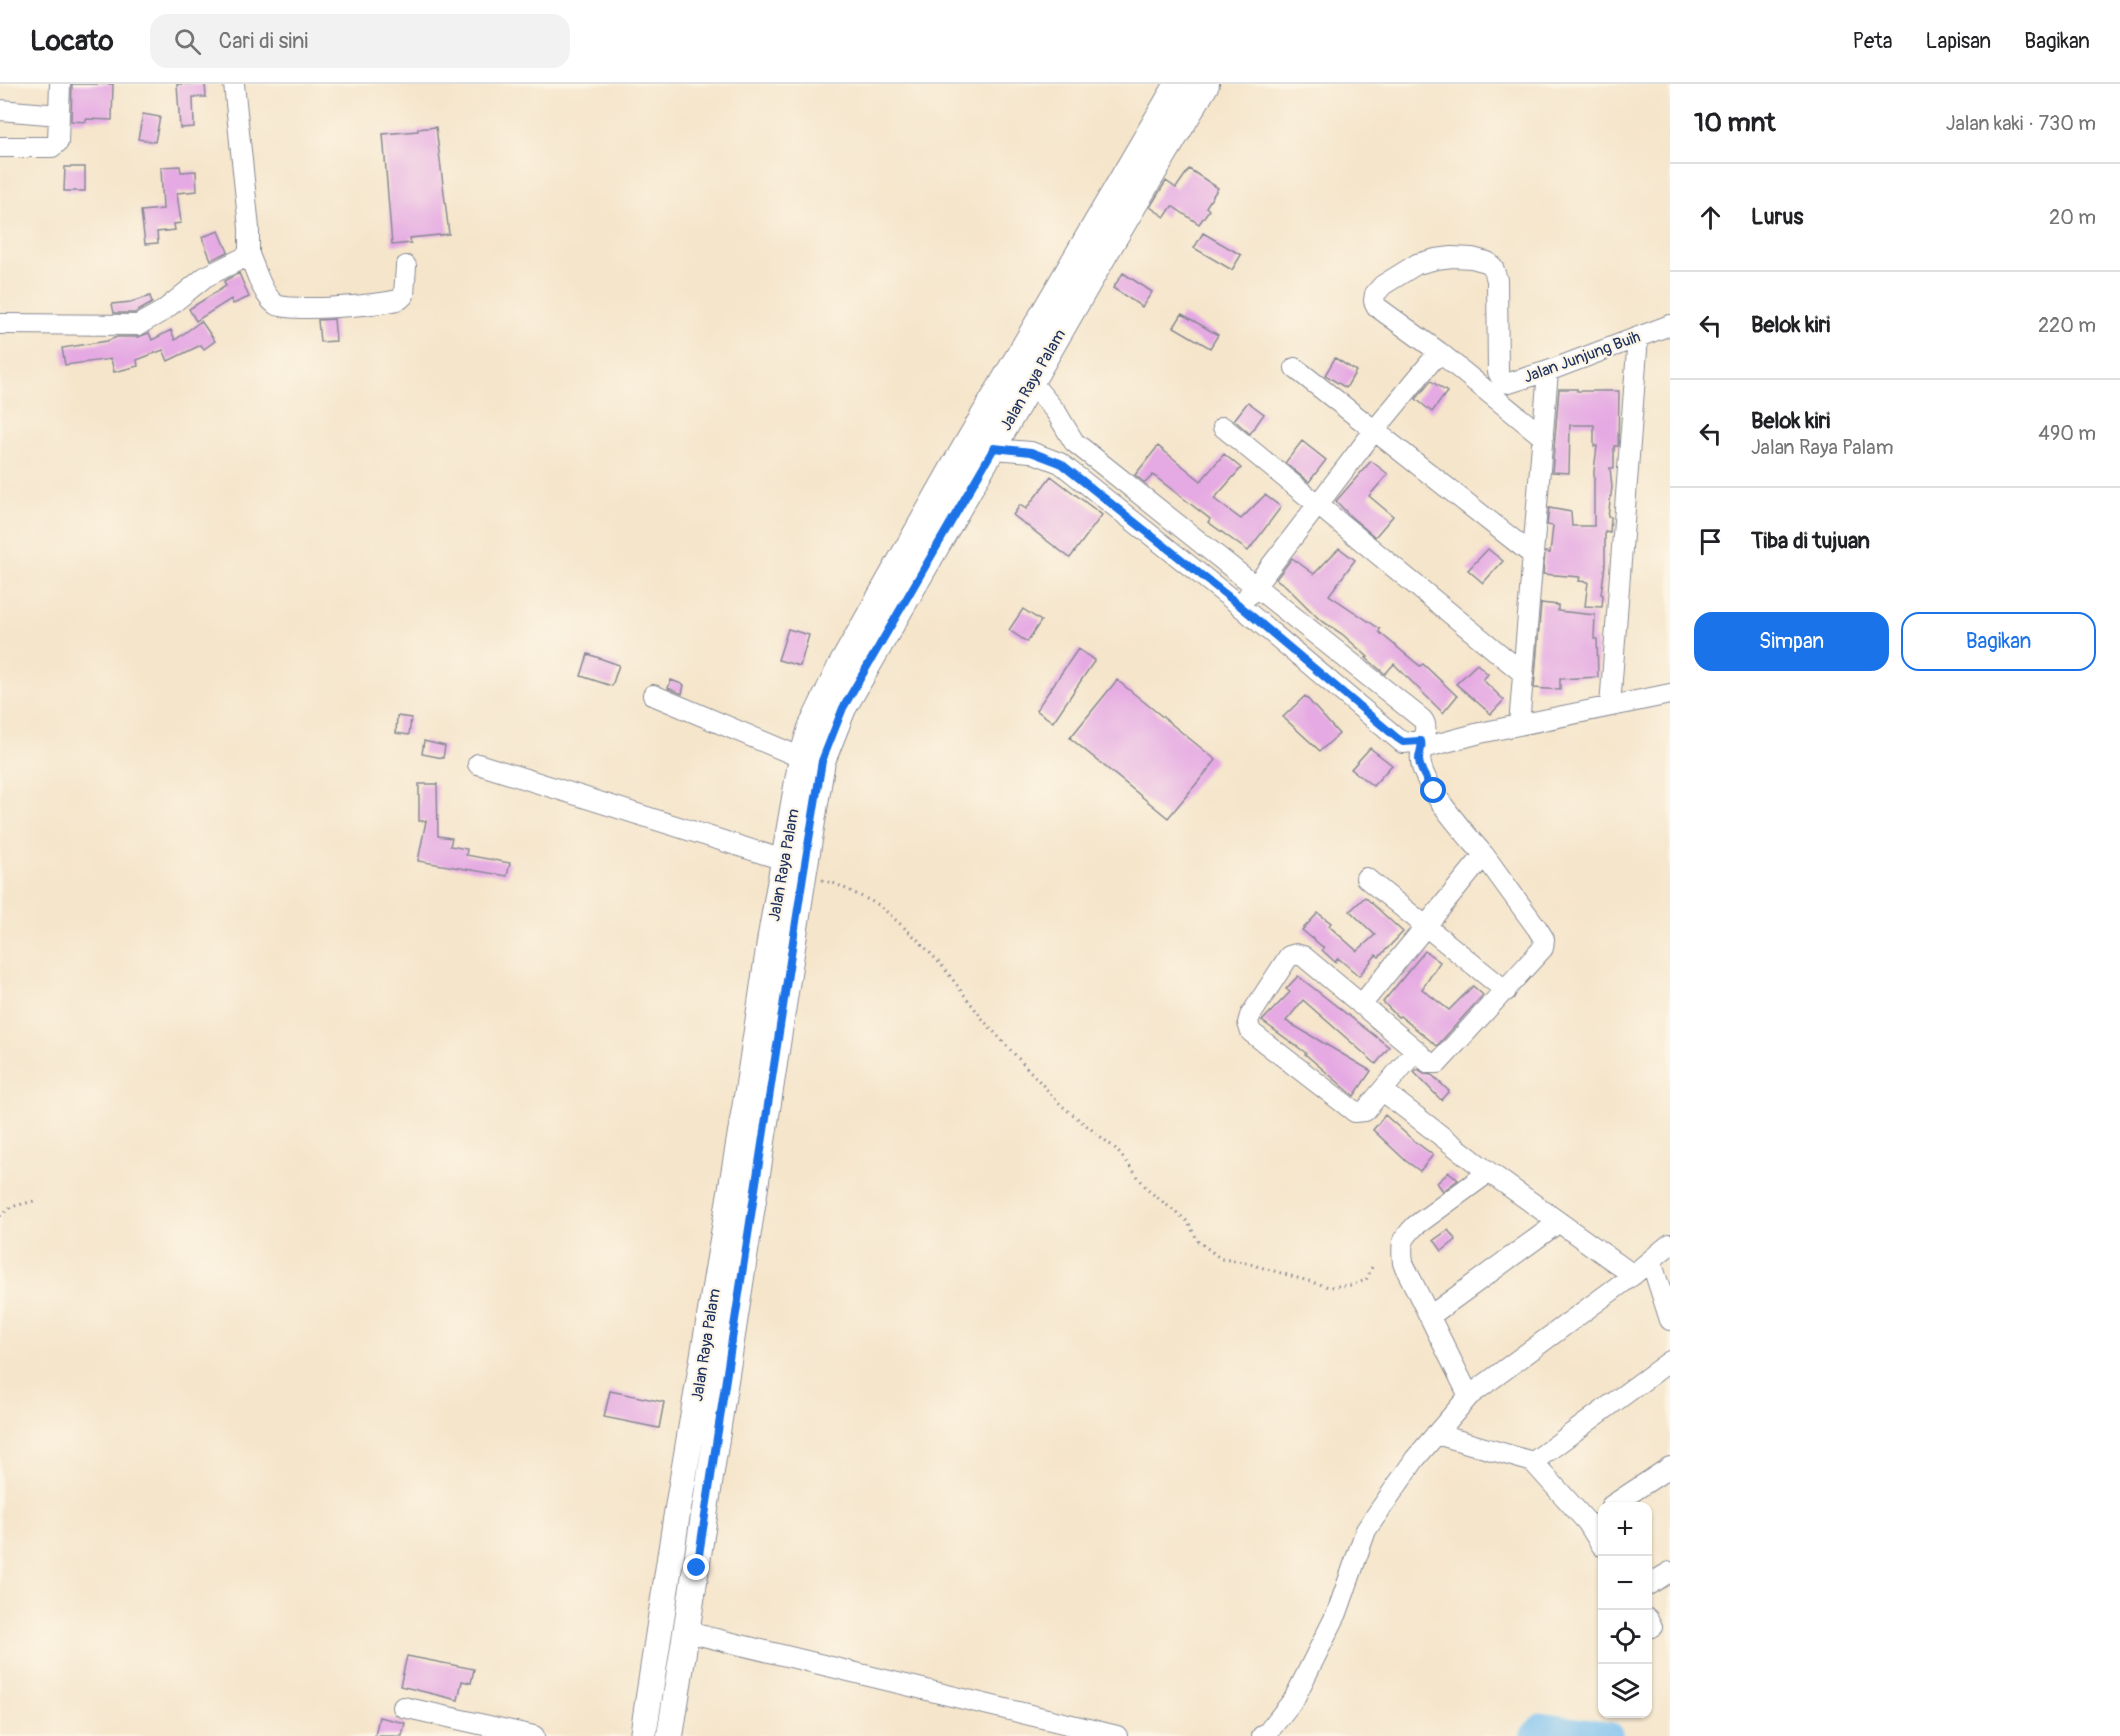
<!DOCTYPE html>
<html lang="id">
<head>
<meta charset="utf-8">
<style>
	:root { --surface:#fff; --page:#f2f2f2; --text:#202124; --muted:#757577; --line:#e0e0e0; --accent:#1a73e8 }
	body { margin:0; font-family:Pangolin,sans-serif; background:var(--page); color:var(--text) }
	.controls { position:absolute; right:18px; bottom:18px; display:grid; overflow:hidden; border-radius:12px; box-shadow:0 2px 4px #0004 }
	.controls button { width:54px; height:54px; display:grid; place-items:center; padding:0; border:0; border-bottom:2px solid var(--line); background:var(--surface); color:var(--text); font:30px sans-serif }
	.stop { position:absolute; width:18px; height:18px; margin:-14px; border:4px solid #1a73e8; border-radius:50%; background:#fff }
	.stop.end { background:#1a73e8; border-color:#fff; box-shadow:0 2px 6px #0008 }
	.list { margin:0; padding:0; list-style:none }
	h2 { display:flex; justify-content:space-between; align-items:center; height:78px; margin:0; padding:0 24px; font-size:26px }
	h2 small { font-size:20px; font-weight:400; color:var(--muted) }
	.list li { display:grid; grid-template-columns:39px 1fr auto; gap:18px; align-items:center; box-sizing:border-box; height:108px; padding:0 24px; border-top:2px solid var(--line) }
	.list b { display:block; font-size:22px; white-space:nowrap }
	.list p { margin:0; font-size:20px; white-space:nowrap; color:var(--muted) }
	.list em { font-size:20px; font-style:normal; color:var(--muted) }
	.actions { display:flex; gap:12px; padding:18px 24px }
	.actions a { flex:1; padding:14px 0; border:2px solid var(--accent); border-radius:18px; text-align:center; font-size:21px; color:var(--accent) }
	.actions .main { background:var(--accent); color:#fff }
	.icon { flex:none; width:33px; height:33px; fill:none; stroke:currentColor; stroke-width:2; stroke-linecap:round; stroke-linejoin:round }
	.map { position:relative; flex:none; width:1670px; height:1652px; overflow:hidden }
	header { display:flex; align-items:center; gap:36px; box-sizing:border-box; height:84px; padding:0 30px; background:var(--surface); border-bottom:2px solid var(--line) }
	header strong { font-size:28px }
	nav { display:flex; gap:33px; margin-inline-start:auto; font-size:21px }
	.search { width:420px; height:54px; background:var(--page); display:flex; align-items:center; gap:15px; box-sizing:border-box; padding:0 21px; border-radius:18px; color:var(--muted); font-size:22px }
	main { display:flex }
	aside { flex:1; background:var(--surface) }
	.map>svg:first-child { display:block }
</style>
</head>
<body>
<header>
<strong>Locato</strong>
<div class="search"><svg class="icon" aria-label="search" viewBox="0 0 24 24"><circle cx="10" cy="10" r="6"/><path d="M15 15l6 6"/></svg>Cari di sini</div>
<nav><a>Peta</a><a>Lapisan</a><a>Bagikan</a></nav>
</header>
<main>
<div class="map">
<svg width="1670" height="1652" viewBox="0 0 1670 1652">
	<rect width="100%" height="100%" fill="#fcf5e5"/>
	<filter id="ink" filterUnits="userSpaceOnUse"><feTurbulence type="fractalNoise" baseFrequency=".0167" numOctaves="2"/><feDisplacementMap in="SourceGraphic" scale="12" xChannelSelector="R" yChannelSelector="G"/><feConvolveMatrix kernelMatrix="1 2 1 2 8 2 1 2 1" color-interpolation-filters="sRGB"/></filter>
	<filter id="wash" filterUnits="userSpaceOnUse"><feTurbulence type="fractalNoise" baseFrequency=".008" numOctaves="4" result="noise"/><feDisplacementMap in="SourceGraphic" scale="24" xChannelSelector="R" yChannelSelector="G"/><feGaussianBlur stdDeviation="1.35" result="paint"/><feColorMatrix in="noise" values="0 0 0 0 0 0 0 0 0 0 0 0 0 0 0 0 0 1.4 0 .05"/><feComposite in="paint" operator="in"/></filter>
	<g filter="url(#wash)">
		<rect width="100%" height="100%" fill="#f5e5cb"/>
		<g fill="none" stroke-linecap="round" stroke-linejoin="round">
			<!-- river -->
			<path stroke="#78c0f0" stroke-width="28" d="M 1534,1652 L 1542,1643 L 1609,1652"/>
		</g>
		<g id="blocks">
			<!-- building -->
			<path fill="#e5a9e3" d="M 72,0 L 113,0 L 112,36 L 86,35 L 86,38 L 71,37 Z
				M 177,0 L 205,0 L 206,13 L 193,13 L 194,43 L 180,44 Z
				M 143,30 L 160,33 L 155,58 L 138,55 Z
				M 436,43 L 449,150 L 410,154 L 411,159 L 392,161 L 383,50 L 418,47 L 418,45 Z
				M 180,82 L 181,88 L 196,87 L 197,107 L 177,109 L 181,139 L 174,140 L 175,146 L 157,148 L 158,159 L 145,160 L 141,127 L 163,125 L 161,83 Z
				M 65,83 L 85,83 L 85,107 L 64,107 Z
				M 1189,85 L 1218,104 L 1206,123 L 1209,126 L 1199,140 L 1172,122 L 1165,133 L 1150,123 L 1166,97 L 1176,104 Z
				M 219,147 L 228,168 L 211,176 L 202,153 Z
				M 1203,149 L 1241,171 L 1232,186 L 1194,164 Z
				M 239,189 L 249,213 L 233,220 L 231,215 L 196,237 L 189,225 L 226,202 L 224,197 Z
				M 1123,189 L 1152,208 L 1142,223 L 1113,204 Z
				M 150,212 L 152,219 L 135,229 L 114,229 L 112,220 L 131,218 Z
				M 1182,230 L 1218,251 L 1210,264 L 1174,243 Z
				M 334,235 L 336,257 L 320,258 L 318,236 Z
				M 201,237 L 215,257 L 204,265 L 201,261 L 168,277 L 163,266 L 137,276 L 138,282 L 114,288 L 111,275 L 65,281 L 62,264 L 107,257 L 117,253 L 138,253 L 149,249 L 152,256 L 171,246 L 175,256 Z
				M 1335,274 L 1356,287 L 1346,304 L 1325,291 Z
				M 1431,297 L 1447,308 L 1432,328 L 1416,315 Z
				M 1559,305 L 1577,305 L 1577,307 L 1619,307 L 1618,362 L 1614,362 L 1614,384 L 1610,384 L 1612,403 L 1608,433 L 1611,433 L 1610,449 L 1605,448 L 1605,481 L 1601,510 L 1603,511 L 1602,523 L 1585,522 L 1588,498 L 1579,497 L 1580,493 L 1543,490 L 1545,468 L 1550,469 L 1553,442 L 1547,441 L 1549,424 L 1571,428 L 1572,442 L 1594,442 L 1594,387 L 1597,362 L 1594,362 L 1594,341 L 1570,341 L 1569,389 L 1552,388 Z
				M 1248,318 L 1264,330 L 1250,350 L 1234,336 Z
				M 1302,357 L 1326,376 L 1309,398 L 1285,379 Z
				M 1158,362 L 1201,397 L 1224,370 L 1241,384 L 1214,415 L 1241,435 L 1265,411 L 1281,423 L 1248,467 L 1208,438 L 1210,435 L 1153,391 L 1145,399 L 1135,391 Z
				M 1371,377 L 1388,390 L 1369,412 L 1393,432 L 1375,453 L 1350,432 L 1336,417 Z
				M 1051,392 L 1102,431 L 1070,474 L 1013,431 L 1020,421 L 1026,425 Z
				M 1339,464 L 1355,476 L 1329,511 L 1380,545 L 1379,548 L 1420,582 L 1423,580 L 1457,612 L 1443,629 L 1394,580 L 1385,590 L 1366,574 L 1368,573 L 1342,550 L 1319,535 L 1286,502 L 1276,495 L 1292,474 L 1314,490 Z
				M 1488,465 L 1503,477 L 1483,499 L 1468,486 Z
				M 1541,519 L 1558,521 L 1558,527 L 1595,531 L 1594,555 L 1597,555 L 1598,593 L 1560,595 L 1560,606 L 1534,604 Z
				M 1023,525 L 1041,537 L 1027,558 L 1009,546 Z
				M 788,545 L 809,551 L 800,582 L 778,576 Z
				M 1078,565 L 1095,576 L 1053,638 L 1036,626 Z
				M 588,570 L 619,581 L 612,602 L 581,592 Z
				M 1477,580 L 1488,590 L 1483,596 L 1504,616 L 1491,630 L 1456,600 Z
				M 671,596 L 684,601 L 682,610 L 668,604 Z
				M 1117,596 L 1216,676 L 1168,734 L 1070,654 Z
				M 1305,612 L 1339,650 L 1320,667 L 1283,633 Z
				M 397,632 L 411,634 L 409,651 L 396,649 Z
				M 424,657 L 445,662 L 443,674 L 422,670 Z
				M 1370,664 L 1392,681 L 1373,702 L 1351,685 Z
				M 419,700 L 437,700 L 438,752 L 452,754 L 450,762 L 467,765 L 466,771 L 510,779 L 507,792 L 418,777 L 426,737 L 419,737 Z
				M 1365,813 L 1403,848 L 1379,873 L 1376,871 L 1359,892 L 1338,874 L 1335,878 L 1322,866 L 1324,864 L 1302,846 L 1318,829 L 1331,839 L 1329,842 L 1357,867 L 1375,851 L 1350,827 Z
				M 1425,867 L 1440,878 L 1422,905 L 1449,926 L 1473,902 L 1483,911 L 1437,962 L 1400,932 L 1398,933 L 1383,918 Z
				M 1298,892 L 1389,963 L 1376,980 L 1303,916 L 1286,937 L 1371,987 L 1354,1012 L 1305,970 L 1306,969 L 1262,937 L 1290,908 L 1286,905 Z
				M 1418,985 L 1424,990 L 1432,991 L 1449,1007 L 1441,1016 L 1414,988 Z
				M 1385,1031 L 1413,1056 L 1433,1071 L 1420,1087 L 1406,1077 L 1373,1046 Z
				M 1449,1088 L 1458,1096 L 1443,1107 L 1437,1099 Z
				M 1448,1146 L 1456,1156 L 1442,1167 L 1434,1156 Z
				M 610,1307 L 664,1318 L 659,1344 L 604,1333 Z
				M 407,1572 L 474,1585 L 471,1599 L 462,1597 L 458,1616 L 400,1602 Z
				M 379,1633 L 405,1639 L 402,1652 L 375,1652 Z"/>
		</g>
	</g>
	<g filter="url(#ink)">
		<use href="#blocks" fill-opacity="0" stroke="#888a94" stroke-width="1.5"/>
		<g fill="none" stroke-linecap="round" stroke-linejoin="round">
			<!-- minor casing -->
			<g stroke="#888a94" stroke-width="22">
				<path id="minor" d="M 0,26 L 59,31
					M 0,63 L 52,63 L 58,58 L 60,0
					M 249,171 C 256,186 262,210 275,220 C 287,229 384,221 400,215 L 404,211 L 406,182
					M 0,240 L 138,241 L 163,227 L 205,193 L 249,171 L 249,144 L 234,0
					M 1295,284 L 1534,472
					M 1031,298 L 1056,328 L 1074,358 L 1093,373 L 1422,635 C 1428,642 1425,650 1421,657
					M 1223,343 L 1524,590
					M 1543,353 L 1439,268 L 1377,223 L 1374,217 L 1375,210 L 1383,201 L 1417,180 L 1436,175 L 1452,173 L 1472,174 L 1487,178 L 1493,183 L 1497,196 L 1498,288 L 1503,298 L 1509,299 L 1548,287 L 1670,241
					M 994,365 L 1031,368 L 1060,379 L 1239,521 L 1403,659 L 1421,657
					M 1247,513 L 1374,347 L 1439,268
					M 653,611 L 802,674
					M 1610,622 L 1638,253
					M 1519,641 L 1548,287
					M 1421,657 L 1423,664 L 1480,649 L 1670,610
					M 478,680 L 784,776
					M 1366,794 L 1506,907
					M 1296,870 L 1303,872 L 1416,966 L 1365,1027 L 1355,1028 L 1251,948 L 1248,939 L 1250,932 L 1289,872 Z
					M 1361,921 L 1484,771 C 1467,751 1408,689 1423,664
					M 1416,966 L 1429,979 L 1438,979 L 1543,864 L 1544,855 L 1537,844 L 1484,771
					M 1383,1007 L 1479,1081 L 1633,1191
					M 1651,1177 L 1670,1236
					M 1430,1232 L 1559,1138
					M 1469,1312 L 1403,1179 C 1401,1160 1401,1156 1415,1142 L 1489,1088
					M 1436,1350 L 1533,1378 L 1587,1438 L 1602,1462
					M 1533,1378 L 1670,1277
					M 1611,1422 L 1670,1383
					M 1648,1501 L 1670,1488
					M 1648,1535 L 1652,1543
					M 687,1548 L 1117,1652
					M 403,1623 L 534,1652
					M 1262,1652 L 1268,1648 L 1294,1615 L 1337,1529 L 1366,1446 L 1415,1375 L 1469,1312 L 1633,1191 L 1670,1160"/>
			</g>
			<!-- major casing -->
			<g stroke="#888a94" stroke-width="28">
				<path id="major" d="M 643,1652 L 676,1436 L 748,1007 L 771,852 L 802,674 L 811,644 L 840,584 L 955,381 L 1178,0
					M 670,1652 L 803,792 L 822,677 L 843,624 L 1105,169 L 1206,0"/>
			</g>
			<!-- path -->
			<path stroke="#888a94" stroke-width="3" stroke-dasharray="1.5 4.5" stroke-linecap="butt" d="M 822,796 L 836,800 L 879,821 L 918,856 L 944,884 L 984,937 L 1062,1022 L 1116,1065 L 1149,1107 L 1187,1137 L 1198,1157 L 1221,1175 L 1243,1178 L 1329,1203 L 1351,1201 L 1366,1196 L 1372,1183
				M 0,1132 L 11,1123 L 34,1117"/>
			<!-- minor -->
			<use href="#minor" stroke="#fff" stroke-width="20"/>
			<!-- major -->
			<use href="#major" stroke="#fff" stroke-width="26"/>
		</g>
	</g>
	<g fill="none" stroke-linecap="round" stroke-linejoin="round" filter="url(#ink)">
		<!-- route -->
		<path stroke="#1a73e8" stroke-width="8" d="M 697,1484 L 803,792 L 822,677 L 843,624 L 994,364 L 1031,368 L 1060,379 L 1239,521 L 1397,654 L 1403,658 L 1421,657 C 1423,664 1419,668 1419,676 C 1420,687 1428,698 1434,707"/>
	</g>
	<g text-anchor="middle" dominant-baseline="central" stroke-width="4.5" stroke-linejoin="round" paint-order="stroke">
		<!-- street labels -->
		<g font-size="16" fill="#1b2f5e" stroke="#fcf5e5">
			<text transform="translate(1582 273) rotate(-20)">Jalan Junjung Buih</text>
			<text transform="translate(1033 296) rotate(-60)">Jalan Raya Palam</text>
			<text transform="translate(784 781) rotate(-80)">Jalan Raya Palam</text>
			<text transform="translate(706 1261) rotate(-81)">Jalan Raya Palam</text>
		</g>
	</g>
</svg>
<div class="controls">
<button>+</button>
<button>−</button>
<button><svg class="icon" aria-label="locate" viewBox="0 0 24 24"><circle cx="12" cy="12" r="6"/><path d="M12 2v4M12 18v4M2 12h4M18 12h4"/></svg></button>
<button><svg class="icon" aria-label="layers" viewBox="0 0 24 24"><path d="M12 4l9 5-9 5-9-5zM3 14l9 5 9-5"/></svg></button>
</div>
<div class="stop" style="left:1434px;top:707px"></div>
<div class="stop end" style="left:697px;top:1484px"></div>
</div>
<aside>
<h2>10 mnt<small>Jalan kaki · 730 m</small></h2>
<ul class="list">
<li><svg class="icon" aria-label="ahead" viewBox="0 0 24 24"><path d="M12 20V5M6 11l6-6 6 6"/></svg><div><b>Lurus</b></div><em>20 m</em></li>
<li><svg class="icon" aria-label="left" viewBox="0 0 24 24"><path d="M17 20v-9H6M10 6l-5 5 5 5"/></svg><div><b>Belok kiri</b></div><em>220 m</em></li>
<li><svg class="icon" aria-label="left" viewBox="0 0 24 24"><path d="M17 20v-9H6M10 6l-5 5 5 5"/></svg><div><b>Belok kiri</b><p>Jalan Raya Palam</p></div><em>490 m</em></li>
<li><svg class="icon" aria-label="arrive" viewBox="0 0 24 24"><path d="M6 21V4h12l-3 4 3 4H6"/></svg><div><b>Tiba di tujuan</b></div></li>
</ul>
<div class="actions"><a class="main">Simpan</a><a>Bagikan</a></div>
</aside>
</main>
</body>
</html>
